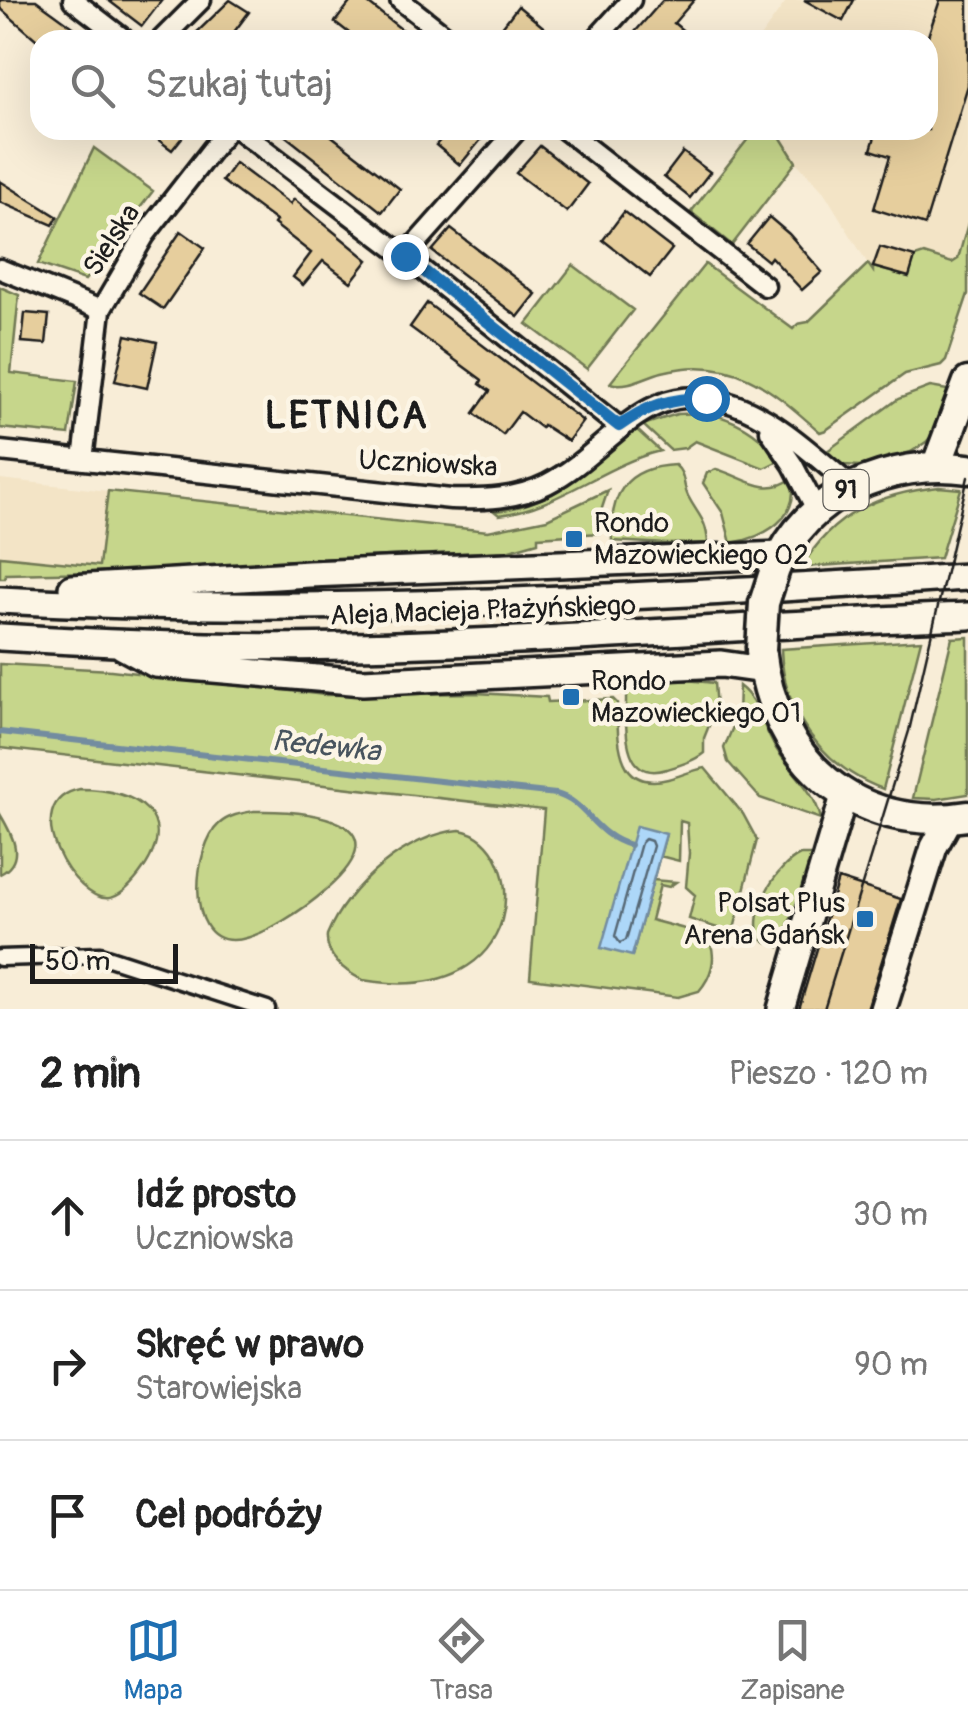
<!DOCTYPE html>
<html lang="pl">
<head>
<meta charset="utf-8">
<style>
	:root { --surface:#fff; --page:#f6f6f6; --text:#222; --muted:#767676; --line:#e0e0e0; --accent:#1f6fb2 }
	body { margin:0; font-family:Pangolin,sans-serif; background:var(--page); color:var(--text) }
	.scale { position:absolute; left:30px; bottom:25px; width:148px; box-sizing:border-box; padding-left:10px; border:5px solid #1c1c1c; border-top:0; font-size:28px; line-height:35px; white-space:nowrap; color:#1c1c1c; -webkit-text-stroke:8px #fcf5e5; paint-order:stroke }
	.stop { position:absolute; width:30px; height:30px; margin:-22px; border:8px solid #1f6fb2; border-radius:50%; background:#fff }
	.stop.end { background:#1f6fb2; border-color:#fff; box-shadow:0 2px 10px #0008 }
	.list { margin:0; padding:0; list-style:none }
	h2 { display:flex; justify-content:space-between; align-items:center; height:130px; margin:0; padding:0 40px; font-size:42px }
	h2 small { font-size:32px; font-weight:400; color:var(--muted) }
	.list li { display:grid; grid-template-columns:65px 1fr auto; gap:30px; align-items:center; box-sizing:border-box; height:150px; padding:0 40px; border-top:2px solid var(--line) }
	.list b { display:block; font-size:38px; white-space:nowrap }
	.list p { margin:0; font-size:32px; white-space:nowrap; color:var(--muted) }
	.list em { font-size:32px; font-style:normal; color:var(--muted) }
	.icon { flex:none; width:55px; height:55px; fill:none; stroke:currentColor; stroke-width:2; stroke-linecap:round; stroke-linejoin:round }
	.map { position:relative; flex:none; width:968px; height:1009px; overflow:hidden }
	.search { position:absolute; background:var(--surface); box-shadow:0 10px 40px #0002; left:30px; right:30px; top:30px; height:110px; display:flex; align-items:center; gap:25px; box-sizing:border-box; padding:0 35px; border-radius:30px; color:var(--muted); font-size:38px }
	.sheet { height:580px; background:var(--surface) }
	nav { display:flex; justify-content:space-around; align-items:center; box-sizing:border-box; height:140px; border-top:2px solid var(--line); background:var(--surface); font-size:28px; color:var(--muted) }
	nav a { display:grid; justify-items:center; gap:5px }
	nav .on { color:var(--accent) }
	.map>svg:first-child { display:block }
</style>
</head>
<body>
<div class="map">
<svg width="968" height="1009" viewBox="0 0 968 1009">
	<rect width="100%" height="100%" fill="#f8edd7"/>
	<filter id="ink" filterUnits="userSpaceOnUse"><feTurbulence type="fractalNoise" baseFrequency=".01" numOctaves="2"/><feDisplacementMap in="SourceGraphic" scale="20" xChannelSelector="R" yChannelSelector="G"/><feConvolveMatrix kernelMatrix="1 2 1 2 8 2 1 2 1" color-interpolation-filters="sRGB"/></filter>
	<g filter="url(#ink)">
		<!-- built -->
		<path fill="#f3e4c6" d="M 787,0 L 968,0 L 968,259 L 893,295 L 868,264 L 824,192 L 796,162 L 776,130 L 928,130 L 928,40 L 758,40 Z
			M 0,479 L 108,491 L 100,566 L 0,556 Z"/>
		<!-- green -->
		<path fill="#c6d68b" stroke="#717954" stroke-width="2.5" d="M 755,130 L 776,130 L 796,162 L 732,245 L 691,212 Z
			M 94,148 L 153,191 L 85,280 L 38,264 Z
			M 968,223 L 968,294 L 946,360 L 941,365 L 905,374 L 826,430 L 820,432 C 770,388 733,354 662,372 C 644,377 628,388 610,383 L 705,264 L 793,329 L 798,324 L 808,322 L 868,264 L 873,271 L 873,267 L 908,277 L 915,257 L 924,254 L 952,263 L 958,259 Z
			M 573,265 L 633,310 L 587,369 L 527,324 Z
			M 0,287 L 19,295 L 11,373 L 77,381 L 69,435 L 0,428 Z
			M 930,387 L 953,391 L 939,428 L 926,442 L 911,452 L 860,466 L 844,465 L 823,454 L 898,399 Z
			M 706,413 C 737,419 762,435 780,460 L 764,468 L 695,441 L 685,448 L 670,450 L 643,425 L 677,414 Z
			M 636,429 L 660,451 C 603,465 558,508 499,515 L 494,511 C 555,506 591,466 636,429 Z
			M 675,465 C 686,474 682,483 688,496 C 698,516 706,518 708,543 L 668,544 L 612,541 C 609,495 625,467 675,465 Z
			M 716,469 C 743,476 765,498 791,479 C 802,518 763,538 731,543 L 723,513 L 703,483 L 707,473 Z
			M 939,487 L 961,489 L 940,558 L 802,567 C 832,514 880,493 939,487 Z
			M 608,490 L 602,508 L 600,533 L 538,537 L 538,542 L 506,551 L 275,561 L 190,570 L 6,574 L 5,578 L 0,578 L 0,556 L 99,566 L 108,491 L 488,531 L 547,519 Z
			M 968,637 L 968,794 L 936,799 L 913,798 L 952,638 Z
			M 921,640 L 883,789 C 823,767 783,713 781,649 Z
			M 0,664 L 111,670 L 325,695 L 476,693 L 547,697 L 548,702 L 613,699 L 617,703 C 618,738 615,792 668,779 C 680,776 693,770 705,768 L 743,814 L 757,840 L 733,933 L 689,919 L 695,895 L 686,887 L 689,853 L 687,823 L 680,821 L 679,861 L 660,856 L 666,834 L 632,956 L 653,880 L 676,882 L 669,887 L 660,885 L 651,920 L 696,932 L 710,942 C 717,959 711,977 699,991 L 678,997 L 530,978 L 544,810 L 0,748 Z
			M 687,680 L 714,683 L 716,708 L 704,738 L 704,753 C 694,761 680,765 667,769 C 618,784 627,718 626,688 L 646,683 Z
			M 739,686 C 759,701 762,726 775,747 C 791,772 814,789 821,819 L 760,798 L 728,762 L 724,748 L 738,715 Z
			M 80,789 C 138,789 183,817 139,875 C 132,884 121,896 110,898 C 76,904 14,802 80,789 Z
			M 254,811 C 307,810 406,819 327,889 C 307,907 260,940 233,940 C 184,941 194,846 219,824 C 229,815 242,813 254,811 Z
			M 0,814 C 12,834 27,860 0,874 Z
			M 460,830 C 529,841 535,1009 363,980 C 345,972 325,956 327,935 C 347,886 406,835 460,830 Z
			M 800,855 L 817,855 L 779,947 L 760,939 C 748,913 775,867 800,855 Z"/>
		<!-- water -->
		<path fill="#add7f8" stroke="#738ca0" stroke-width="2.5" d="M 636,826 L 666,834 L 632,956 L 601,948 Z"/>
		<g fill="none" stroke-linecap="round" stroke-linejoin="round">
			<!-- shore -->
			<path stroke="#566774" stroke-width="2.5" d="M 645,839 L 651,841 L 653,846 L 626,940 L 620,943 L 615,936 L 641,843 Z"/>
			<!-- stream -->
			<path stroke="#738ca0" stroke-width="6" d="M 0,732 L 556,794 C 587,802 593,835 630,845"/>
		</g>
		<!-- building -->
		<path fill="#e6ce9d" stroke="#1c1c1c" stroke-width="2.5" d="M 0,0 L 36,0 L 76,29 L 68,40 L 37,40 L 0,8 Z
			M 108,0 L 162,0 L 142,26 Z
			M 230,0 L 249,12 L 228,40 L 189,40 Z
			M 352,0 L 364,0 L 415,40 L 358,40 L 335,22 Z
			M 663,0 L 694,0 L 674,23 L 694,40 L 628,40 Z
			M 804,0 L 854,0 L 843,21 Z
			M 940,0 L 968,0 L 968,85 L 925,225 L 874,209 L 890,156 L 871,150 L 877,130 L 928,130 L 928,36 Z
			M 518,6 L 559,40 L 492,40 Z
			M 145,130 L 188,130 L 172,150 Z
			M 278,130 L 324,130 L 400,189 L 382,212 Z
			M 449,130 L 489,130 L 460,165 L 436,145 Z
			M 540,146 L 588,184 L 567,212 L 516,173 Z
			M 683,152 L 710,172 L 690,198 L 664,177 Z
			M 235,163 L 290,204 L 294,199 L 368,260 L 351,282 L 323,261 L 303,285 L 293,277 L 311,253 L 274,224 L 276,221 L 222,181 Z
			M 0,181 L 58,217 L 53,225 L 0,202 Z
			M 624,212 L 672,249 L 650,277 L 603,240 Z
			M 769,217 L 789,234 L 822,272 L 802,290 L 771,257 L 768,261 L 747,244 Z
			M 451,229 L 536,294 L 518,317 L 432,251 Z
			M 181,231 L 205,248 L 163,309 L 139,293 Z
			M 880,247 L 915,257 L 909,277 L 873,267 Z
			M 427,303 L 583,421 L 568,441 L 543,425 L 541,428 L 520,412 L 503,435 L 474,413 L 490,391 L 480,384 L 482,380 L 410,327 Z
			M 25,313 L 49,315 L 46,344 L 22,342 Z
			M 126,335 L 157,342 L 147,388 L 115,381 Z
			M 838,879 L 901,899 L 867,1009 L 799,1009 Z"/>
		<g fill="none" stroke-linecap="round" stroke-linejoin="round">
			<!-- pedestrian casing -->
			<g stroke="#1c1c1c" stroke-width="21">
				<path id="pedestrian" d="M 0,958 L 100,955 L 267,1009"/>
			</g>
			<!-- minor casing -->
			<g stroke="#1c1c1c" stroke-width="25">
				<path id="minor" d="M 73,0 L 125,40
					M 400,0 L 451,40
					M 161,40 L 201,0
					M 595,40 L 631,0
					M 239,130 L 405,256 L 619,427
					M 565,130 L 765,286
					M 405,256 L 517,130
					M 0,269 L 101,310
					M 770,431 L 793,465 L 817,511
					M 0,451 L 451,499 C 484,500 517,499 547,484 C 613,450 645,374 733,404 C 777,419 817,458 852,487
					M 83,460 L 101,310 L 145,235 L 227,130"/>
			</g>
			<!-- secondary casing -->
			<g stroke="#1c1c1c" stroke-width="32">
				<path id="secondary" d="M 72,588 L 309,574 L 781,555
					M 0,600 C 323,617 645,596 968,577
					M 0,637 C 116,644 232,649 348,646 C 555,642 761,624 968,616
					M 122,646 L 155,664 L 363,682 L 721,664 L 763,670
					M 781,1009 L 844,796
					M 883,1009 L 934,847 L 950,818"/>
			</g>
			<!-- primary casing -->
			<g stroke="#1c1c1c" stroke-width="35">
				<path id="primary" d="M 936,467 L 968,382
					M 775,569 C 806,493 891,458 968,469
					M 761,649 C 773,760 855,834 968,816"/>
			</g>
			<!-- pedestrian -->
			<use href="#pedestrian" stroke="#fcf5e5" stroke-width="14"/>
			<!-- minor -->
			<use href="#minor" stroke="#fcf5e5" stroke-width="18"/>
			<!-- secondary -->
			<use href="#secondary" stroke="#fcf5e5" stroke-width="25"/>
			<!-- primary -->
			<use href="#primary" stroke="#fcf5e5" stroke-width="28"/>
			<!-- tram -->
			<path stroke="#1c1c1c" stroke-width="2.5" d="M 824,1009 L 909,731 L 968,477"/>
			<!-- primary-bridge casing -->
			<g stroke="#1c1c1c" stroke-width="35" stroke-linecap="butt">
				<path id="primary-bridge" d="M 761,649 L 764,603 L 775,569"/>
			</g>
			<!-- primary-bridge -->
			<use href="#primary-bridge" stroke="#fcf5e5" stroke-width="28"/>
		</g>
	</g>
	<g fill="none" stroke-linecap="round" stroke-linejoin="round" filter="url(#ink)">
		<!-- route -->
		<path stroke="#1f6fb2" stroke-width="12" d="M 405,256 L 619,426 C 646,406 672,398 706,398"/>
	</g>
	<!-- markers -->
	<g fill="#1f6fb2" stroke="#fcf5e5" stroke-width="4">
		<rect x="564" y="529" width="20" height="20" rx="5"/>
		<rect x="561" y="687" width="20" height="20" rx="5"/>
		<rect x="855" y="909" width="20" height="20" rx="5"/>
	</g>
	<g text-anchor="middle" dominant-baseline="central" stroke-width="9" stroke-linejoin="round" paint-order="stroke">
		<!-- shield labels -->
		<rect fill="#fcf5e5" stroke="#5f5d58" stroke-width="2.5" x="823.5" y="470" width="45" height="40" rx="8"/>
		<g font-size="25" font-weight="bold" fill="#1c1c1c">
			<text x="846" y="490">91</text>
		</g>
		<!-- street labels -->
		<g font-size="28" fill="#1c1c1c" stroke="#fcf5e5">
			<text transform="translate(112 240) rotate(-57)">Sielska</text>
			<text transform="translate(428 464) rotate(3)">Uczniowska</text>
			<text transform="translate(483 611) rotate(-2)">Aleja Macieja Płażyńskiego</text>
		</g>
		<!-- poi labels -->
		<g font-size="28" fill="#1c1c1c" stroke="#fcf5e5" text-anchor="start">
			<text x="594" y="523">Rondo<tspan x="594" dy="32">Mazowieckiego 02</tspan></text>
			<text x="591" y="681">Rondo<tspan x="591" dy="32">Mazowieckiego 01</tspan></text>
			<text x="845" y="903" text-anchor="end">Polsat Plus<tspan x="845" dy="32">Arena Gdańsk</tspan></text>
		</g>
		<!-- water labels -->
		<g font-size="30" font-style="italic" fill="#48545e" stroke="#fcf5e5">
			<text transform="translate(326 746) rotate(6)">Redewka</text>
		</g>
		<!-- district labels -->
		<g font-size="38" font-weight="bold" letter-spacing="2.5" fill="#1c1c1c" stroke="#fcf5e5">
			<text x="347" y="416">LETNICA</text>
		</g>
	</g>
</svg>
<div class="scale">50 m</div>
<div class="stop" style="left:706px;top:398px"></div>
<div class="stop end" style="left:405px;top:256px"></div>
<div class="search"><svg class="icon" aria-label="search" viewBox="0 0 24 24"><circle cx="10" cy="10" r="6"/><path d="M15 15l6 6"/></svg>Szukaj tutaj</div>
</div>
<section class="sheet">
<h2>2 min<small>Pieszo · 120 m</small></h2>
<ul class="list">
<li><svg class="icon" aria-label="ahead" viewBox="0 0 24 24"><path d="M12 20V5M6 11l6-6 6 6"/></svg><div><b>Idź prosto</b><p>Uczniowska</p></div><em>30 m</em></li>
<li><svg class="icon" aria-label="right" viewBox="0 0 24 24"><path d="M7 20v-9h11M14 6l5 5-5 5"/></svg><div><b>Skręć w prawo</b><p>Starowiejska</p></div><em>90 m</em></li>
<li><svg class="icon" aria-label="arrive" viewBox="0 0 24 24"><path d="M6 21V4h12l-3 4 3 4H6"/></svg><div><b>Cel podróży</b></div></li>
</ul>
</section>
<nav>
<a class="on"><svg class="icon" aria-label="map" viewBox="0 0 24 24"><path d="M3 6l6-2 6 2 6-2v14l-6 2-6-2-6 2zM9 4v14M15 6v14"/></svg>Mapa</a>
<a><svg class="icon" aria-label="directions" viewBox="0 0 24 24"><path d="M12 3l9 9-9 9-9-9zM9 14v-3h6M13 9l2 2-2 2"/></svg>Trasa</a>
<a><svg class="icon" aria-label="saved" viewBox="0 0 24 24"><path d="M7 4h10v16l-5-4-5 4z"/></svg>Zapisane</a>
</nav>
</body>
</html>
